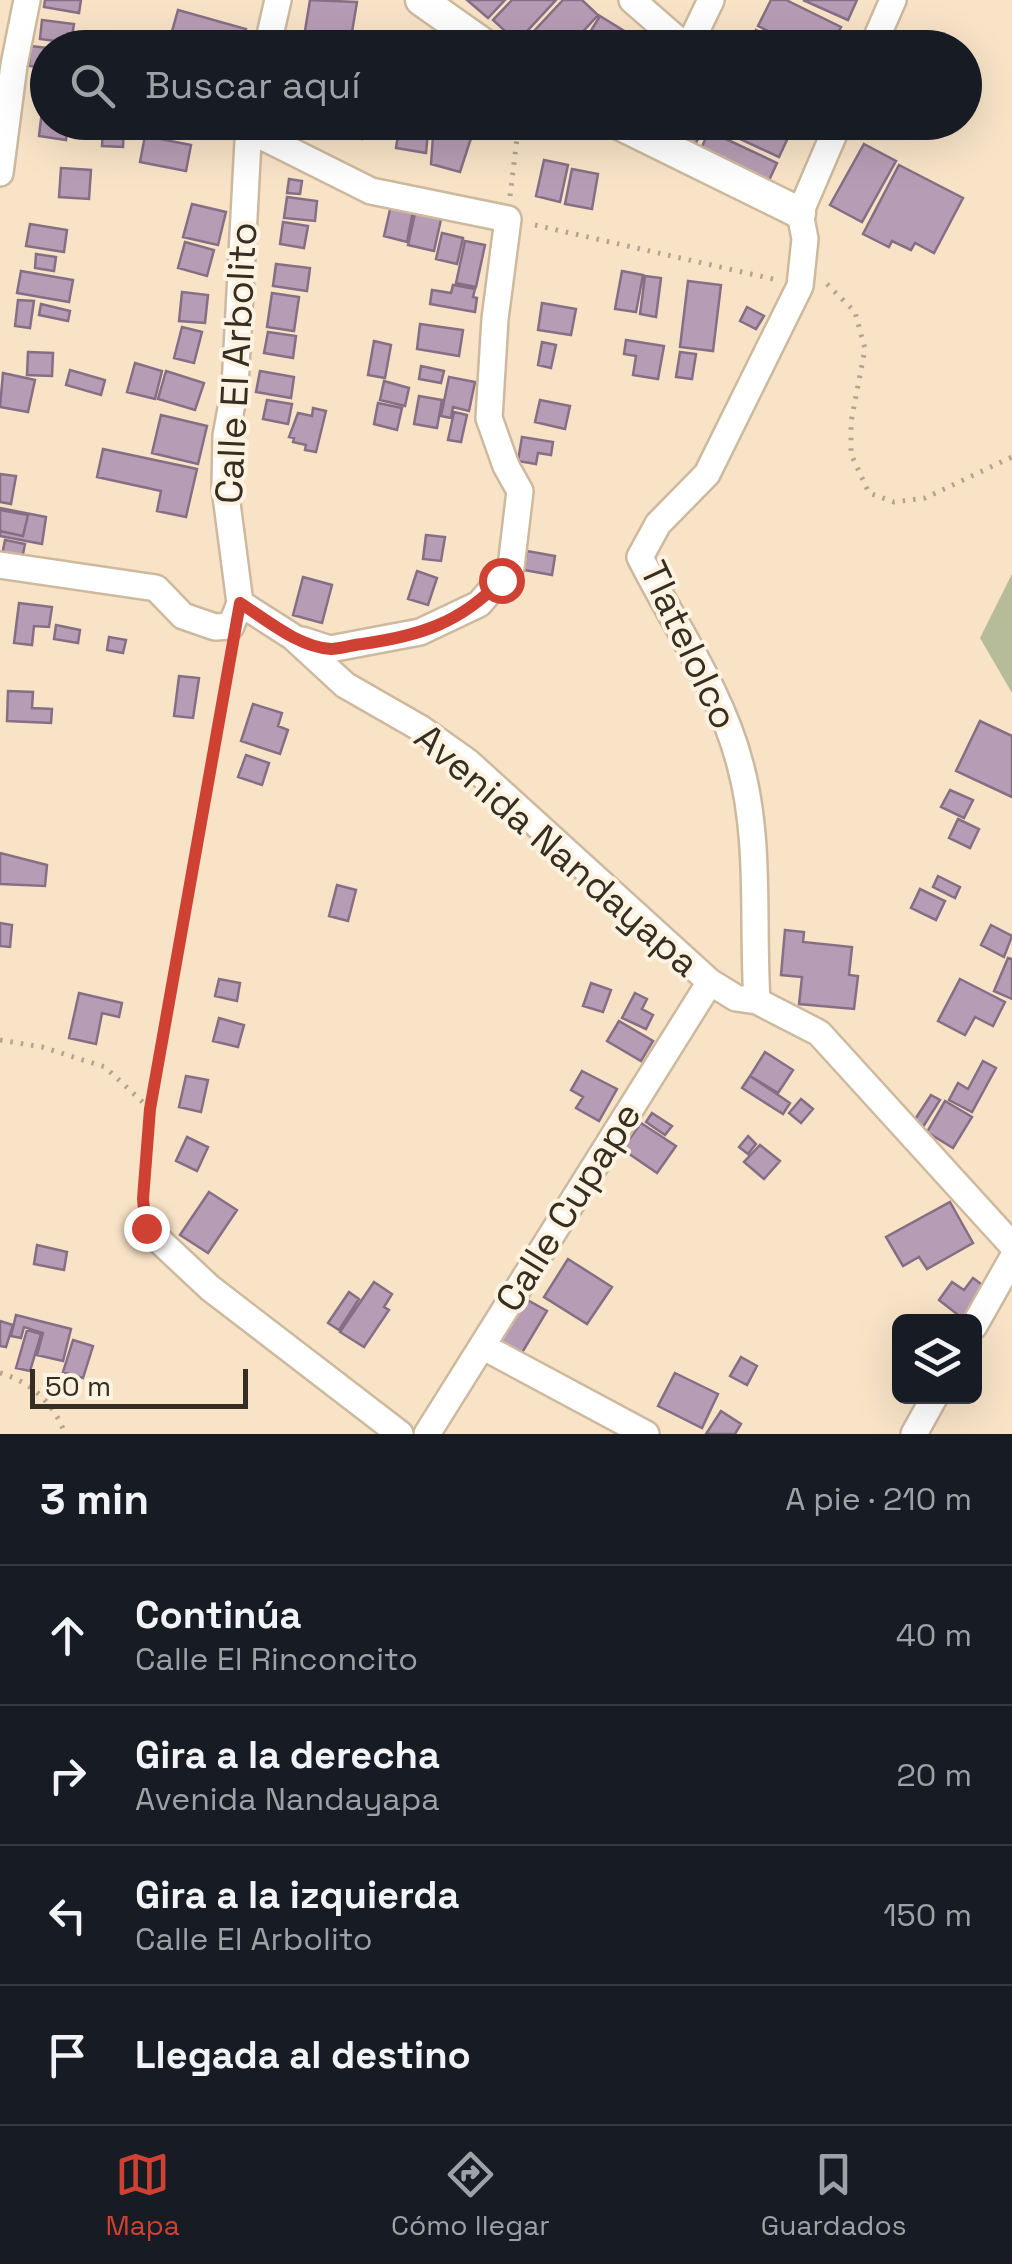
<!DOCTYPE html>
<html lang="es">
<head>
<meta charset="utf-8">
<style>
	:root { --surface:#171b24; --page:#20242c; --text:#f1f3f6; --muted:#9ea1a6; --line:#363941; --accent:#ce4133 }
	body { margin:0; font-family:"Space Grotesk",sans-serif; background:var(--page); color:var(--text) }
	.controls { position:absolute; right:30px; bottom:30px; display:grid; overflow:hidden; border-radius:15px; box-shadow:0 10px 40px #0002 }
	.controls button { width:90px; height:90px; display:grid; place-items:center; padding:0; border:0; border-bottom:2px solid var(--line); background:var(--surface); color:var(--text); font:50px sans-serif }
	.scale { position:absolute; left:30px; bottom:25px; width:218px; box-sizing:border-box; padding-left:10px; border:5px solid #362e23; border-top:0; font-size:28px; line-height:35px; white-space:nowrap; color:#362e23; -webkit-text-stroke:8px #fef2e1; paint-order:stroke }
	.stop { position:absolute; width:30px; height:30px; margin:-22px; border:8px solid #ce4133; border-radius:50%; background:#fff }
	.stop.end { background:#ce4133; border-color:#fff; box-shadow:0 2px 10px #0008 }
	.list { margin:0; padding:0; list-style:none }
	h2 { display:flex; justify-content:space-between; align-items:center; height:130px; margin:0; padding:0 40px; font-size:42px }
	h2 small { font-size:32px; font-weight:400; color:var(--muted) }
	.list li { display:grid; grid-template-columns:65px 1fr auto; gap:30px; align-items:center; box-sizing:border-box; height:140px; padding:0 40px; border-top:2px solid var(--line) }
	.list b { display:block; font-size:38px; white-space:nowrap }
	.list p { margin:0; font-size:32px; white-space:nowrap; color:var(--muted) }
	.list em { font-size:32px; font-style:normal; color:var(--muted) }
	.icon { flex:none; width:55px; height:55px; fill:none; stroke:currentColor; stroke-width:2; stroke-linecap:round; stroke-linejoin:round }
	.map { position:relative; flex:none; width:1012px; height:1434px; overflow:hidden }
	.search { position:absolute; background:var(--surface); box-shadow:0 10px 40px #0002; left:30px; right:30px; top:30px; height:110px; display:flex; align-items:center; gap:25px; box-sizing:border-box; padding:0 35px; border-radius:55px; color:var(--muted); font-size:38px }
	.sheet { height:690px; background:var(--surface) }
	nav { display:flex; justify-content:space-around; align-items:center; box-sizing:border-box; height:140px; border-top:2px solid var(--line); background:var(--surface); font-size:28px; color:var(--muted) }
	nav a { display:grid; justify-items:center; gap:5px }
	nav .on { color:var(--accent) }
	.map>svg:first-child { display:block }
</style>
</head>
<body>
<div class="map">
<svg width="1012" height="1434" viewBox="0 0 1012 1434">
	<rect width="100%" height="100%" fill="#f8e3c7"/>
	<!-- green -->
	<path fill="#b6bc99" d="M 1012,574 L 1012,693 L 980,638 Z"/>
	<!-- building -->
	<path fill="#b69db5" stroke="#866f85" stroke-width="2.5" d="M 45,0 L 81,0 L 79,13 L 44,7 Z
		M 310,0 L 357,2 L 350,44 L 304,37 Z
		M 467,0 L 505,0 L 488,18 Z
		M 512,0 L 556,0 L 517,42 L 493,20 Z
		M 563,0 L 582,0 L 598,15 L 568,48 L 524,48 L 521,45 Z
		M 771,0 L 786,0 L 841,27 L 830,48 L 802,48 L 758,26 Z
		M 803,0 L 857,0 L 848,20 Z
		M 178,10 L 246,29 L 241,48 L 186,48 L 169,42 Z
		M 600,16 L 629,34 L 620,48 L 580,48 Z
		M 42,20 L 74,24 L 71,43 L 40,39 Z
		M 756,30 L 793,48 L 747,48 Z
		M 125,35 L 146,42 L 145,48 L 121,48 Z
		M 31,46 L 48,48 L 48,68 L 29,66 Z
		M 42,111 L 48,111 L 48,122 L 68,122 L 66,140 L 39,136 Z
		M 306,122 L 367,122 L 362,139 Z
		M 400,122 L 429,122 L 426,153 L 396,148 Z
		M 434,122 L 451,122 L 474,129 L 460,172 L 431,164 Z
		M 673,122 L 707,122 L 690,154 L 663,140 Z
		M 711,122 L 777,122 L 792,129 L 779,157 L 710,125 Z
		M 103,126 L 124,127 L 123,147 L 102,146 Z
		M 709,131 L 777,163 L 765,189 L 697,158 Z
		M 145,136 L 191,145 L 186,171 L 140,162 Z
		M 864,144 L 896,161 L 862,222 L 830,205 Z
		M 544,160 L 568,165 L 560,202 L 536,196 Z
		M 899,165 L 963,198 L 934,253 L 915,243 L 911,250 L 892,241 L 889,247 L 863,234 Z
		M 61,168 L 91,170 L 89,199 L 59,197 Z
		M 572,169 L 598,174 L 592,209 L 565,204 Z
		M 289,179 L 302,181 L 300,194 L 287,193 Z
		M 287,197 L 317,201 L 315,221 L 284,218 Z
		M 192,204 L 226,212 L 218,245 L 183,237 Z
		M 391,205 L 414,206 L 407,242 L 384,236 Z
		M 416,209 L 442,215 L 434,251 L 408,245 Z
		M 283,222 L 308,226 L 304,248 L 280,244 Z
		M 30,224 L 67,230 L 64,252 L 26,246 Z
		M 442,233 L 463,238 L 457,264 L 436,259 Z
		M 465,241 L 485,245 L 476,287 L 456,283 Z
		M 185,242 L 214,250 L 207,276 L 178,268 Z
		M 36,254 L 56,257 L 54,271 L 35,268 Z
		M 276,264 L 310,268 L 307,291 L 273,286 Z
		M 21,271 L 73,280 L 69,302 L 17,293 Z
		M 622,271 L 643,275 L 636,312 L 615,309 Z
		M 645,276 L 661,278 L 656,317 L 640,314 Z
		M 688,281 L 721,285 L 713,351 L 680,347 Z
		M 453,285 L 475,289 L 473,297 L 477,298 L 475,312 L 430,304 L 432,290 L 451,293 Z
		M 182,292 L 208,295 L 205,323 L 179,321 Z
		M 272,293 L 299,297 L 294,331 L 267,327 Z
		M 18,300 L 34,301 L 30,328 L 15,326 Z
		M 542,303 L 576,309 L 571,335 L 538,330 Z
		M 41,304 L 70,311 L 68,321 L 39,315 Z
		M 747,307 L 764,316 L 756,329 L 740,321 Z
		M 420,324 L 463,330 L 459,356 L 417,349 Z
		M 182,327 L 202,332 L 194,363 L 174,358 Z
		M 268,332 L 296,336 L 293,358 L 264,353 Z
		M 626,340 L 664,346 L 658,379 L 633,375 L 636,356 L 624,354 Z
		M 374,341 L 391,345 L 385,378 L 368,375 Z
		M 542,342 L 556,345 L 551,368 L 538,365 Z
		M 28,352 L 53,353 L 52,376 L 27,375 Z
		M 680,352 L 696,354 L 692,379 L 676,377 Z
		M 135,363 L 162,371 L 155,399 L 127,392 Z
		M 421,366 L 444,371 L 441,383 L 419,379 Z
		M 70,370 L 105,380 L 101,395 L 66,385 Z
		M 166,371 L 204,383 L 195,410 L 158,399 Z
		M 260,371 L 294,377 L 291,398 L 256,392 Z
		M 3,373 L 35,380 L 28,412 L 0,407 Z
		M 449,377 L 475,382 L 469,411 L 453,407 L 451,418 L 441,416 Z
		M 384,381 L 409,388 L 405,406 L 380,400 Z
		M 419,396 L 442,400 L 437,428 L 414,424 Z
		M 267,400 L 292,404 L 288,424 L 263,419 Z
		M 540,400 L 570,406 L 565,429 L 535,422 Z
		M 378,403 L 402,408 L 397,430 L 374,424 Z
		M 313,408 L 326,411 L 316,452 L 305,450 L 306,445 L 293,442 L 294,438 L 289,437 L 298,413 L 312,416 Z
		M 454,412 L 467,415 L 461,442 L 448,440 Z
		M 161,415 L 207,426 L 198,464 L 152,453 Z
		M 522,437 L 553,442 L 551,455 L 538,453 L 536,464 L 518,461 Z
		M 103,449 L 197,469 L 186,517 L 157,511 L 161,491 L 97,477 Z
		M 0,474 L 16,476 L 11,504 L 0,502 Z
		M 0,508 L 46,517 L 42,544 L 0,536 Z
		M 0,510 L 28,515 L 23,536 L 0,531 Z
		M 426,535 L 445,537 L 441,561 L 423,559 Z
		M 5,540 L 25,544 L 22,559 L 2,555 Z
		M 527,551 L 555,556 L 552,575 L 524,570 Z
		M 417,571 L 437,578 L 428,605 L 408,599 Z
		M 303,577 L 332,585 L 322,623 L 293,615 Z
		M 19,603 L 52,607 L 49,627 L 34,626 L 32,645 L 14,643 Z
		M 56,625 L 80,630 L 78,643 L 54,639 Z
		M 109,637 L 126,640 L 123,653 L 107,650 Z
		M 179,676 L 199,678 L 193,718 L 174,716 Z
		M 8,691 L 33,692 L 32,708 L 52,709 L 51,723 L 7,721 Z
		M 253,704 L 282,713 L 278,726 L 288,730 L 280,754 L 241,741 Z
		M 980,721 L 1012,736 L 1012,797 L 956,771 Z
		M 246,755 L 269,763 L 262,785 L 238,777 Z
		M 950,790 L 973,800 L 964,818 L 941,807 Z
		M 958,819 L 979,829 L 970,848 L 949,838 Z
		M 0,853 L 47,865 L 45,886 L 0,884 Z
		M 938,876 L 960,887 L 955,898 L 933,887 Z
		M 337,885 L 356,890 L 348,921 L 329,916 Z
		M 920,889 L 945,901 L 936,920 L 911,908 Z
		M 0,923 L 12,925 L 10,947 L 0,946 Z
		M 991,925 L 1012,936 L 1004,957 L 981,945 Z
		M 785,930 L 804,932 L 803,942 L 852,947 L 849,975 L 858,976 L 854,1009 L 799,1004 L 802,977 L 781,975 Z
		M 1008,958 L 1012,959 L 1012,999 L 994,991 Z
		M 219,979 L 240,983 L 237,1001 L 215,996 Z
		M 960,979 L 1005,1002 L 993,1026 L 975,1017 L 965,1035 L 938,1021 Z
		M 591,983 L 611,990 L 603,1012 L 583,1006 Z
		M 79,993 L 122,1003 L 119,1017 L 102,1013 L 96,1044 L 69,1038 Z
		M 635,993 L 647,999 L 642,1009 L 653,1015 L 646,1029 L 622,1018 Z
		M 219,1018 L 244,1025 L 238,1047 L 213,1041 Z
		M 619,1021 L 653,1041 L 641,1061 L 607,1041 Z
		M 765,1052 L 793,1070 L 778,1093 L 750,1076 Z
		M 983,1061 L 996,1068 L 972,1112 L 949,1100 L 958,1083 L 968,1089 Z
		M 582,1071 L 617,1089 L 599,1121 L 576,1108 L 583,1097 L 571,1090 Z
		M 186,1076 L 208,1080 L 201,1112 L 179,1107 Z
		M 750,1076 L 790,1103 L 783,1114 L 742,1088 Z
		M 931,1095 L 940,1100 L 921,1130 L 912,1124 Z
		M 801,1099 L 813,1109 L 801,1123 L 789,1113 Z
		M 945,1101 L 972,1117 L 953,1148 L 927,1132 Z
		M 652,1113 L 672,1126 L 665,1135 L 646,1122 Z
		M 641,1123 L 676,1146 L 657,1173 L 622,1149 Z
		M 748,1136 L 756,1144 L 748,1154 L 739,1147 Z
		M 187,1137 L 208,1147 L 197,1171 L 176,1161 Z
		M 760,1145 L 780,1161 L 764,1179 L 744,1162 Z
		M 209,1192 L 237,1210 L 208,1253 L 180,1235 Z
		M 950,1202 L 973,1243 L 927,1269 L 919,1257 L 903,1266 L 886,1237 Z
		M 37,1245 L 67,1252 L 64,1270 L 34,1264 Z
		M 568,1259 L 612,1287 L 587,1324 L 544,1297 Z
		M 973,1278 L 985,1287 L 962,1318 L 939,1300 L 952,1282 L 964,1290 Z
		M 374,1282 L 392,1294 L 384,1307 L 389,1310 L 364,1347 L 340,1332 Z
		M 349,1292 L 359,1299 L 339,1330 L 328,1323 Z
		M 524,1298 L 547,1311 L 520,1356 L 498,1343 Z
		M 16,1315 L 71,1329 L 63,1361 L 37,1355 L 43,1333 L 24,1327 L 21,1338 L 11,1336 Z
		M 0,1321 L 13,1325 L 6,1347 L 0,1346 Z
		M 27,1330 L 41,1334 L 30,1371 L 16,1368 Z
		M 73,1340 L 93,1346 L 83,1378 L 63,1372 Z
		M 741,1357 L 757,1366 L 747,1385 L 730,1376 Z
		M 675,1373 L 718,1394 L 702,1428 L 658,1406 Z
		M 721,1411 L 741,1424 L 735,1434 L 706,1434 Z"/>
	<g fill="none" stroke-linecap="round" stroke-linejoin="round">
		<!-- minor casing -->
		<g stroke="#cdb99e" stroke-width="30">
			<path id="minor" d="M 632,0 L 687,48
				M 267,48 L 278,0
				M 688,48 L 711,0
				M 872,48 L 893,0
				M 839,122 L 800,213 L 805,239 L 800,286 L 707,474 L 658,524 L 640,557 C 674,625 721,690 740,764 C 761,840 752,923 757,1001 L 819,1033 L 1012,1245
				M 247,129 L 371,191 L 508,219 L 495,319 L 489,418 L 506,466 L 520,491 L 511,567 L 479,604 L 420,632 L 330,649 L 302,640
				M 0,173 L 14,65 L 27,0
				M 0,565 L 156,588 L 183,616 L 215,627 L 231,626 L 240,603 L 293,637 L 345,685 L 420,728 L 468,762 L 710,982 L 736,998 L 757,1001
				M 240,603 L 225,488 L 226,436 L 235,387 L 249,122
				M 146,1228 L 210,1288 L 400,1434
				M 974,1326 L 1012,1259
				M 482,1346 L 646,1434
				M 427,1434 L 710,982
				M 914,1434 L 935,1396"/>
		</g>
		<!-- tertiary casing -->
		<g stroke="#cdb99e" stroke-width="35">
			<path id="tertiary" d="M 421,0 L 489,48
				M 615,122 L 800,213"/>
		</g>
		<!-- path -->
		<path stroke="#b4a48e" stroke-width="5" stroke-dasharray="2.5 8" stroke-linecap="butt" d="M 510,196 L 519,122
			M 535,225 L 773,279
			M 827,284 L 855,312 L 865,349 L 851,422 L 851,454 L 869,493 L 894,502 L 925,498 L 1012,457
			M 0,1040 L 42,1047 L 105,1067 L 150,1109
			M 143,1201 L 150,1109 L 232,650
			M 0,1373 C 31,1382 54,1403 65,1434"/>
		<!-- minor -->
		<use href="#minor" stroke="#fff" stroke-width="25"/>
		<!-- tertiary -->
		<use href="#tertiary" stroke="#fff" stroke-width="30"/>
	</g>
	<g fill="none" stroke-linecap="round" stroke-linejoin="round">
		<!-- route -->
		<path stroke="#ce4133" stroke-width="12" d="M 146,1228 L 143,1199 L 150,1109 L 240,603 C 267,620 298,647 331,649 C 340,649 352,645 362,644 C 419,636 461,623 501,580"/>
	</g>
	<g text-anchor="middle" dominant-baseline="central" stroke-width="8" stroke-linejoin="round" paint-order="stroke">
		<!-- street labels -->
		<g font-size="38" fill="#362e23" stroke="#fef2e1">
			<text transform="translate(236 363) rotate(-87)">Calle El Arbolito</text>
			<text transform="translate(689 645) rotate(65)">Tlatelolco</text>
			<text transform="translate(557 850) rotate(41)">Avenida Nandayapa</text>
			<text transform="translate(568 1207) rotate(-58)">Calle Cupape</text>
		</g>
	</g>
</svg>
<div class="controls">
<button><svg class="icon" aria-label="layers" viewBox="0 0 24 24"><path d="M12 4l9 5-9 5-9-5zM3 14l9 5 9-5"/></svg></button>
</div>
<div class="scale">50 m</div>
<div class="stop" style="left:501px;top:580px"></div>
<div class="stop end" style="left:146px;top:1228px"></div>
<div class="search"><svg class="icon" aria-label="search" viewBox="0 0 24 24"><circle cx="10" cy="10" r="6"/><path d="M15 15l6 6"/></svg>Buscar aquí</div>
</div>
<section class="sheet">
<h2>3 min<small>A pie · 210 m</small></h2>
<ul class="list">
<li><svg class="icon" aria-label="ahead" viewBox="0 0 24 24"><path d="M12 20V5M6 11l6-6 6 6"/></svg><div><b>Continúa</b><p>Calle El Rinconcito</p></div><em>40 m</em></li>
<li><svg class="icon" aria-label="right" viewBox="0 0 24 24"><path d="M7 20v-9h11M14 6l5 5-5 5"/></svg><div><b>Gira a la derecha</b><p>Avenida Nandayapa</p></div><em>20 m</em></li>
<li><svg class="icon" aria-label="left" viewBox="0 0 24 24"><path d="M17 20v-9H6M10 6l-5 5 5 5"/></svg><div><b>Gira a la izquierda</b><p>Calle El Arbolito</p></div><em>150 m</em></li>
<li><svg class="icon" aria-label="arrive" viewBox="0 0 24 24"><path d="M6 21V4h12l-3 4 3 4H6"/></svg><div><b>Llegada al destino</b></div></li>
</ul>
</section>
<nav>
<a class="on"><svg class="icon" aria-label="map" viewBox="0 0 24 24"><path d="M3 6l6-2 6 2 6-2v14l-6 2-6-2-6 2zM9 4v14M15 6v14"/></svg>Mapa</a>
<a><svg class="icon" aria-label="directions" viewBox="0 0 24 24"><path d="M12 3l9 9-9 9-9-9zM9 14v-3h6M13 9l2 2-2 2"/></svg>Cómo llegar</a>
<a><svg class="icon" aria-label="saved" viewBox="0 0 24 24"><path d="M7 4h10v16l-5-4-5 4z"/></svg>Guardados</a>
</nav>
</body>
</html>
